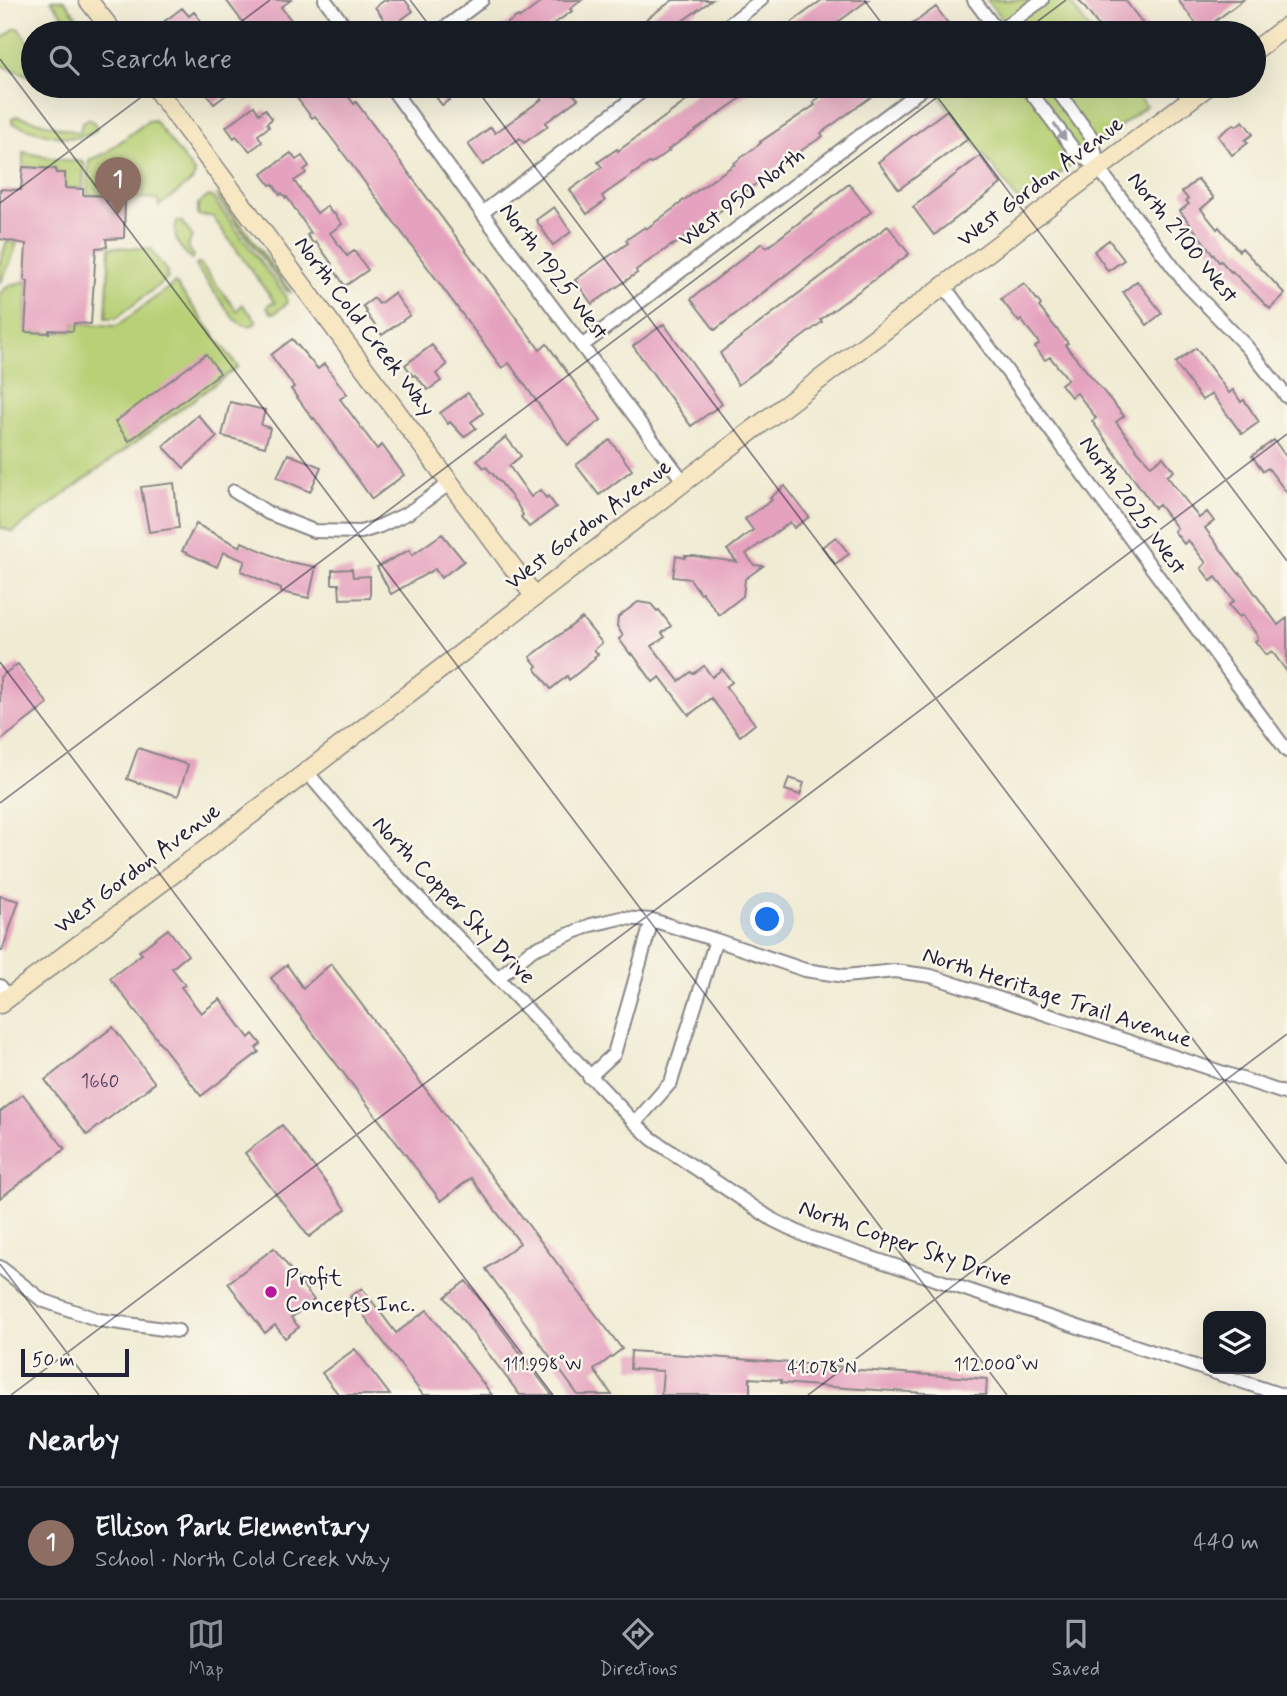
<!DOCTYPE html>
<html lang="en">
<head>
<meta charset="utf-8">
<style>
	:root { --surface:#171b24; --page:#20242c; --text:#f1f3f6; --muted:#9ea1a6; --line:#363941; --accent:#8c9099 }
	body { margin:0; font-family:Mynerve,sans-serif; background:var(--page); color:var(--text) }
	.controls { position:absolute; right:21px; bottom:21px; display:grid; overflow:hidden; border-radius:14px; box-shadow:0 7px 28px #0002 }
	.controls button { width:63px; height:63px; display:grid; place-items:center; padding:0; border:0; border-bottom:2px solid var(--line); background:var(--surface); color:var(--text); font:35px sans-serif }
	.scale { position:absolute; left:21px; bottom:18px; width:108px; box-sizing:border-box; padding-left:7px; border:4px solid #22223b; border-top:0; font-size:19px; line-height:24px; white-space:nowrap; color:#22223b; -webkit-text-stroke:5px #fbf7ec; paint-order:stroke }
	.you { position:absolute; left:768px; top:920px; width:24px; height:24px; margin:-18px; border:5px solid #fff; border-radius:50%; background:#1a73e8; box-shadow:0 0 0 10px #1a73e833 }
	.badge { display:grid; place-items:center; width:46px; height:46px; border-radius:50%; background:var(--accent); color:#fff; font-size:23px; font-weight:700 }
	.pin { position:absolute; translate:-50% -58px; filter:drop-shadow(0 2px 4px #0008) }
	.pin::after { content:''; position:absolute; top:37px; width:24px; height:21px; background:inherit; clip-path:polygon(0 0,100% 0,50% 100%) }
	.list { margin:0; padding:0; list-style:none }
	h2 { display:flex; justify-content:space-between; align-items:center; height:91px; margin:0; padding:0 28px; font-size:30px }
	h2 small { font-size:23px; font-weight:400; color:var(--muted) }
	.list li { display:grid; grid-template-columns:46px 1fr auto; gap:21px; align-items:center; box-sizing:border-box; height:112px; padding:0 28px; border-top:2px solid var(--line) }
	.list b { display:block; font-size:26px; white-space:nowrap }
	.list p { margin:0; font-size:23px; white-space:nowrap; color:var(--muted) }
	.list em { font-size:23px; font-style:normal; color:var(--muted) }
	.icon { flex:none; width:38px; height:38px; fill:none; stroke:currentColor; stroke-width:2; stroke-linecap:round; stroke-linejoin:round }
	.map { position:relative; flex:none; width:1287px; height:1395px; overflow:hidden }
	.search { position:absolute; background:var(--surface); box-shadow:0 7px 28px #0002; left:21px; right:21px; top:21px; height:77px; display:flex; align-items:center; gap:18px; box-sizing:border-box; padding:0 24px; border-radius:38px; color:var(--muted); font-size:26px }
	.sheet { height:203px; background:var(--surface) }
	nav { display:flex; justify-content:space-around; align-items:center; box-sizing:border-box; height:98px; border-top:2px solid var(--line); background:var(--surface); font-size:19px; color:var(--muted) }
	nav a { display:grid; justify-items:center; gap:4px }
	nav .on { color:var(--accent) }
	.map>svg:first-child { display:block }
</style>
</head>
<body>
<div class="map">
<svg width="1287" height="1395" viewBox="0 0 1287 1395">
	<rect width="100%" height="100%" fill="#fbf7ec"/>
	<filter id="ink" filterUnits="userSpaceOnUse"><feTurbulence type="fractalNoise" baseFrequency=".0143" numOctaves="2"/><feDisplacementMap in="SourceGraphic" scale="14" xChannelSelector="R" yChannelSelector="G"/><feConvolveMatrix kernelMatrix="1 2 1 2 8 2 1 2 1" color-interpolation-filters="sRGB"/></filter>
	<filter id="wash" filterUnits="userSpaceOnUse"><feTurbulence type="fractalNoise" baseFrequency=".00686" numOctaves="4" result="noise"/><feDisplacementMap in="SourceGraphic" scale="28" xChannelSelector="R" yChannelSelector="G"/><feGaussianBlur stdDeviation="1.57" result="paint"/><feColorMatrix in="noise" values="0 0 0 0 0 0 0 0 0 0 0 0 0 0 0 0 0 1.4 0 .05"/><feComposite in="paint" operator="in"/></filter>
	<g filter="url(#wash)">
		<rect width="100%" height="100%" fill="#f0ebd3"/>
		<!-- green -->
		<path fill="#b8d076" stroke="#6d7958" stroke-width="2" d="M 51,0 L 64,0 L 89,33 L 76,33 Z
			M 987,0 L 1068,0 L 1092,33 L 1013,33 Z
			M 15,28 L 18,28 L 33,48 L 33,77 L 0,65 L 0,40 Z
			M 942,86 L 1131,86 L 1146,106 L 1021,204 L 935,91 Z
			M 17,116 L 80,133 L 82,122 L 88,119 L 94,122 L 97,129 C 79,148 34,131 12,123 L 12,118 Z
			M 154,120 L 194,172 L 195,175 L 192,181 L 159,206 L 158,199 L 87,195 L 89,160 L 104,154 L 148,121 Z
			M 23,152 L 56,159 L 84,162 L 83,189 L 65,188 L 65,173 L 56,173 L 56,169 L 23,167 Z
			M 217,195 L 221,197 L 291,292 L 287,291 L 218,199 Z
			M 209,196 L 212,197 L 285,295 L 287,303 L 275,313 L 271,313 L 267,307 L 269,304 L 275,303 L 212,216 L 200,216 L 198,214 L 198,204 Z
			M 177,221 L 182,222 L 192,236 L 188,247 L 194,256 L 192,259 C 179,248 171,238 177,221 Z
			M 7,241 L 17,243 L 11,261 L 0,283 L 0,262 Z
			M 110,247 L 152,249 L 153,253 L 168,273 L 165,275 L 168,278 L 116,318 L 106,318 Z
			M 200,263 L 237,311 L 242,304 L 256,320 L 256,323 C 249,329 241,324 234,319 L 197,268 L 196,265 Z
			M 28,281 L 25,331 L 49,333 L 73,331 L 74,323 L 117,326 L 175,283 L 238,367 L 13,532 L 0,527 L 0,293 L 10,285 Z"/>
		<g id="blocks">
			<!-- building -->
			<path fill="#e5a2be" d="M 226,0 L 291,0 L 281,7 L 301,33 L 251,33 Z
				M 385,0 L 405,0 L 413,11 L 390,28 L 375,7 Z
				M 544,0 L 582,0 L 570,9 L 572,11 L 541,33 L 493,33 L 518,16 L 520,18 Z
				M 673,0 L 712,0 L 678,24 L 680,26 L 670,33 L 627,33 Z
				M 822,0 L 868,0 L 838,22 L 839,24 L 826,33 L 777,33 Z
				M 1079,0 L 1125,0 L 1150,33 L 1104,33 Z
				M 1178,0 L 1243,0 L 1202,31 Z
				M 936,7 L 955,33 L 899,33 L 918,20 Z
				M 182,8 L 189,16 L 194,12 L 201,21 L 196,25 L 201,33 L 149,33 Z
				M 201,86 L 238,86 L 214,104 Z
				M 288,86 L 340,86 L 354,104 L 356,102 L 540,350 L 547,344 L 601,420 L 568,445 L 509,363 L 502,368 L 346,157 L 315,116 L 312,118 Z
				M 428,86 L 468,86 L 442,105 Z
				M 553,86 L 587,86 L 574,95 L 578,99 L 545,123 L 548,126 L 524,143 L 520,138 L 483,165 L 468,144 L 491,127 L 495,133 L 542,99 L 540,96 Z
				M 707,86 L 758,86 L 668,150 L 669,151 L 651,164 L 649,163 L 602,196 L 605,201 L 587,214 L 570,190 L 602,167 L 598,162 L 617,149 L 618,151 Z
				M 835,86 L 886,86 L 821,133 L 823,136 L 769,172 L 770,174 L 742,194 L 743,195 L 690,232 L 691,233 L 672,246 L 672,245 L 636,270 L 637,273 L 592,304 L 575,280 L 628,243 L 626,240 L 645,227 L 646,229 L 681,203 L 681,202 L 735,164 L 734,163 L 761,143 L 760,142 L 815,105 L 813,102 Z
				M 254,106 L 259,114 L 265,109 L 272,119 L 267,123 L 269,127 L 258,135 L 262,142 L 250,151 L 236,136 L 234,138 L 226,127 Z
				M 947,110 L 968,139 L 899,189 L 878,162 Z
				M 1243,121 L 1253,134 L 1245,140 L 1248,143 L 1232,155 L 1218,136 L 1234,124 L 1236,126 Z
				M 291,153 L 296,160 L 302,156 L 309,166 L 304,170 L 306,173 L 294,181 L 317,213 L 327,206 L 332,214 L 334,213 L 342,224 L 330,233 L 347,256 L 354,251 L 368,270 L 345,286 L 331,265 L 332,264 L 316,242 L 314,244 L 307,235 L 311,233 L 287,197 L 286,198 L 282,193 L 280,195 L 273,184 L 270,185 L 262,174 Z
				M 980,156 L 1001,184 L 934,235 L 913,207 Z
				M 23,167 L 56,169 L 56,173 L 65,173 L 65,188 L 83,189 L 83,195 L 125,196 L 124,238 L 106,239 L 107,247 L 96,248 L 91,324 L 74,323 L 73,331 L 49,330 L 49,333 L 25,332 L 28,281 L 24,280 L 26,244 L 0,239 L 0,189 L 21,190 Z
				M 1198,179 L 1214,198 L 1201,209 L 1217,229 L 1219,227 L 1239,251 L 1242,248 L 1285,294 L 1270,309 L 1232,271 L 1231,272 L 1221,261 L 1219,262 L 1180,211 L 1189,204 L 1186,201 L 1188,199 L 1182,192 Z
				M 849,184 L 871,212 L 801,263 L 715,330 L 691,299 L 762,243 L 766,248 Z
				M 554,207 L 571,232 L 553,245 L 536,220 Z
				M 888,226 L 909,254 L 820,320 L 822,322 L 738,385 L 720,353 Z
				M 1109,240 L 1124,260 L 1108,271 L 1094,251 Z
				M 1137,281 L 1162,313 L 1147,325 L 1123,292 Z
				M 1024,283 L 1041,305 L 1039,307 L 1068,343 L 1065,345 L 1124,416 L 1116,422 L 1138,451 L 1151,466 L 1163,457 L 1174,471 L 1167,476 L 1199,518 L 1207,512 L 1214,521 L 1205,528 L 1239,574 L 1240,573 L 1278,625 L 1287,618 L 1287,672 L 1272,651 L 1266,655 L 1255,641 L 1258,639 L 1257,635 L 1242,615 L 1239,617 L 1229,605 L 1234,601 L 1216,577 L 1211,581 L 1201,568 L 1206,563 L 1188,540 L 1184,544 L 1174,531 L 1177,528 L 1159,505 L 1155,508 L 1092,421 L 1096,418 L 1077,393 L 1071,397 L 1061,384 L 1068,379 L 1050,357 L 1045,360 L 1035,347 L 1039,344 L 1037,340 L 1021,320 L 1019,322 L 1001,299 Z
				M 394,293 L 410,315 L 382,335 L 366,313 L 367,312 L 363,306 L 374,298 L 379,304 Z
				M 664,324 L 722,404 L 691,426 L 633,346 Z
				M 292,339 L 318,369 L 324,364 L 347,394 L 340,399 L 377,449 L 382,445 L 404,475 L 372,499 L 314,418 L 313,419 L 291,389 L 294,387 L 271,355 Z
				M 432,345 L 447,365 L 436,374 L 441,381 L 428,390 L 415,375 L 413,376 L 405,365 Z
				M 1196,348 L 1229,393 L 1233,390 L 1241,402 L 1244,400 L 1259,422 L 1242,434 L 1212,394 L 1202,400 L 1175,363 Z
				M 206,354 L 220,373 L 129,441 L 115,422 Z
				M 468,393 L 483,413 L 471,422 L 476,428 L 464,437 L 450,422 L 448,424 L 440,413 Z
				M 230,402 L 265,410 L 261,425 L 270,428 L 265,447 L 222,436 Z
				M 198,415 L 217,437 L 184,468 L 163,446 Z
				M 506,437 L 521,456 L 509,466 L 514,473 L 531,497 L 540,490 L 546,498 L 548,496 L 556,507 L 529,527 L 521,517 L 523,515 L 517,504 L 501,483 L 486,467 L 484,468 L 477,460 Z
				M 610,440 L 632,470 L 599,495 L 576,465 Z
				M 1274,440 L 1287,458 L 1287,493 L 1268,468 L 1263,471 L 1252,456 Z
				M 288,454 L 321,467 L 310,492 L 277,477 Z
				M 174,483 L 179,528 L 149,532 L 141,487 Z
				M 785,486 L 809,517 L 794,528 L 790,522 L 746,554 L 754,565 L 763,566 L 745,579 L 743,596 L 719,615 L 702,592 L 700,593 L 690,579 L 673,577 L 676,556 L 685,558 L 685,556 L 693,556 L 737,562 L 727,550 L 753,530 L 745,519 L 772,500 L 770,498 Z
				M 196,524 L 240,547 L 242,542 L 285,561 L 316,567 L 309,598 L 281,592 L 281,589 L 241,571 L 245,561 L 223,552 L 217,567 L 182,551 Z
				M 442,534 L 464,561 L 441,578 L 435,569 L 391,594 L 377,567 L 409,550 L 412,555 Z
				M 836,537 L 849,554 L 835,564 L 822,547 Z
				M 352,569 L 353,577 L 370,576 L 370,598 L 340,599 L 339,584 L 332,584 L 332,570 Z
				M 638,602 L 651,604 L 657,611 L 659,610 L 671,626 L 662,633 L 665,637 L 652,646 L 679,681 L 691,672 L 693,674 L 704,666 L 712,677 L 722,669 L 732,682 L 726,687 L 755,724 L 740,736 L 711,698 L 689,715 L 660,677 L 653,682 L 632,653 L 631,655 L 619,639 L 623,636 L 617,626 L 618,617 Z
				M 582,618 L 602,643 L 594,650 L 598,654 L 594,657 L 595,659 L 569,680 L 567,676 L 551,689 L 535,668 L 537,666 L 530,657 Z
				M 18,664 L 48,704 L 0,741 L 0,677 Z
				M 138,748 L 188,765 L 178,796 L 127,779 Z
				M 789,778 L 804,783 L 800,795 L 785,790 Z
				M 0,896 L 19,901 L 2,951 L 0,951 Z
				M 168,929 L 188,955 L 172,968 L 185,985 L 181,987 L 201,1013 L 220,999 L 249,1038 L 253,1034 L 261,1044 L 256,1048 L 259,1052 L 201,1096 L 110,978 L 142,954 L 139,951 Z
				M 331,964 L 622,1349 L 594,1370 L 612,1395 L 578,1395 L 486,1269 L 520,1243 L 471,1178 L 441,1201 L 271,978 L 287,965 L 303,988 Z
				M 113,1027 L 155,1083 L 87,1135 L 45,1080 Z
				M 23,1094 L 65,1149 L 0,1198 L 0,1112 Z
				M 282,1125 L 346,1209 L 309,1237 L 245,1153 Z
				M 274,1248 L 314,1300 L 291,1318 L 299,1327 L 285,1338 L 275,1325 L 265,1333 L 228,1283 Z
				M 466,1281 L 552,1395 L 520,1395 L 445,1297 Z
				M 362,1288 L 396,1333 L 427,1310 L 492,1395 L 423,1395 L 350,1297 Z
				M 355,1349 L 390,1395 L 339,1395 L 322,1373 Z
				M 631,1351 L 846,1367 L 846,1369 L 987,1379 L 986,1395 L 958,1395 L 845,1388 L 781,1383 L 781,1380 L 750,1378 L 750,1395 L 661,1395 L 663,1371 L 630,1369 Z"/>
		</g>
	</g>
	<g filter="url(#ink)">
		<use href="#blocks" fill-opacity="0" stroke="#898687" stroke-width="2"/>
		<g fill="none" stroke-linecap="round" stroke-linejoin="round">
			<!-- street casing -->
			<g stroke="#898687" stroke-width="16">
				<path id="street" d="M 325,0 L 350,33
					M 974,0 L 999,33
					M 438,33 L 482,0
					M 718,33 L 761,0
					M 996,33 L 1042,0
					M 390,86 L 482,213 L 684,482
					M 1031,86 L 1032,94 L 1075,151 L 1099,169 L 1186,284 L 1247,347 L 1287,397
					M 1054,86 L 1092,138 L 1099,169
					M 482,213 L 649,86
					M 944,286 L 1287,751
					M 583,345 L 926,86
					M 234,491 L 268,513 L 314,531 L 361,532 L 380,526 L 408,513 L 449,484
					M 306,771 L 384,863 L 498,978 L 635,1123 L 652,1139 L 773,1220 L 806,1236 L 1282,1395
					M 498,978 L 532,950 L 591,925 L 621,918 L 652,920 L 716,940 L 805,970 L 845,976 L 895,971 L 931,976 L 1287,1094
					M 0,986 L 9,997
					M 589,1077 L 614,1054 L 652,920
					M 635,1123 L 671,1082 L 716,940
					M 0,1267 L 42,1300 L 99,1320 L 178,1331"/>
			</g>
			<!-- secondary casing -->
			<g stroke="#898687" stroke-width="21">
				<path id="secondary" d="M 88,0 L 114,33
					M 1254,51 L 1287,26
					M 154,86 L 535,597
					M 0,1004 L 214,843 L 684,482 L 1208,86"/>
			</g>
			<!-- street -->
			<use href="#street" stroke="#fff" stroke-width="12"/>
			<!-- secondary -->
			<use href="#secondary" stroke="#f7e8c3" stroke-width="18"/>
		</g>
		<!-- one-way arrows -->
		<defs><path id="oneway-solid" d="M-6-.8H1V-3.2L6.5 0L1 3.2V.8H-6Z" transform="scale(1.75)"/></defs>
		<use fill="#9c9ca7" href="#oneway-solid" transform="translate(1060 132) rotate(54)"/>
	</g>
	<!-- ticks -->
	<path fill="none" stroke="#22223b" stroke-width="2" stroke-opacity="0.45" d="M 410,0 L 435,33M 864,0 L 889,33M 226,33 L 270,0M 1022,33 L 1066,0M 0,59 L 1007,1395M 474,86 L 1287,1164M 929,86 L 1287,561M 0,203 L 156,86M 0,662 L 553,1395M 0,803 L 952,86M 0,1264 L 99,1395M 11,1395 L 1287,434M 808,1395 L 1287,1034"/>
	<!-- markers -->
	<circle fill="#b5179e" stroke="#fbf7ec" stroke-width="2.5" cx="271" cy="1292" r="7"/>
	<g text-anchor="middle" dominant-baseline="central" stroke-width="5" stroke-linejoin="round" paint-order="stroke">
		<!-- number labels -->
		<g font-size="19" fill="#53425c">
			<text x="100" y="1081">1660</text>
		</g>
		<!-- street labels -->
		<g font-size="23" fill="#22223b" stroke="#fbf7ec">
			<text transform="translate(1041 182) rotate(-37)">West Gordon Avenue</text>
			<text transform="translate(742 198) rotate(-37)">West 950 North</text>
			<text transform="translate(1182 238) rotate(51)">North 2100 West</text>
			<text transform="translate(553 272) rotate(53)">North 1925 West</text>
			<text transform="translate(364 327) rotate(53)">North Cold Creek Way</text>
			<text transform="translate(1132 506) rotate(54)">North 2025 West</text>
			<text transform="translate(589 525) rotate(-37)">West Gordon Avenue</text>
			<text transform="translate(138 869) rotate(-37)">West Gordon Avenue</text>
			<text transform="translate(453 901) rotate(46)">North Copper Sky Drive</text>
			<text transform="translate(1057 998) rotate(18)">North Heritage Trail Avenue</text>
			<text transform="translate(905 1244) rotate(19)">North Copper Sky Drive</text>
		</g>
		<!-- poi labels -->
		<g font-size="23" fill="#22223b" stroke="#fbf7ec" text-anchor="start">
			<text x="285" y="1279">Profit<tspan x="285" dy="26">Concepts Inc.</tspan></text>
		</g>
	</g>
	<g font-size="18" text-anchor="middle" fill="#22223b" stroke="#fbf7ec" stroke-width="5" stroke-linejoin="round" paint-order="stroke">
		<text x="542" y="1370">111.998°W</text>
		<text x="996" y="1370">112.000°W</text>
		<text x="822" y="1373">41.078°N</text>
	</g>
</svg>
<div class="controls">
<button><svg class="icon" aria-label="layers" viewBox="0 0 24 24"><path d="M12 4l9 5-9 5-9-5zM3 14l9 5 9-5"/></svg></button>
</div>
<div class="scale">50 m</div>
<div class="you"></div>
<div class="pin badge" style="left:118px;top:215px;background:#8d6e63">1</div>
<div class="search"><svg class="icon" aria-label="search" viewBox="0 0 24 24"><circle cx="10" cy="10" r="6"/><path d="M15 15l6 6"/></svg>Search here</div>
</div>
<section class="sheet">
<h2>Nearby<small></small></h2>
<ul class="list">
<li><span class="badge" style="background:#8d6e63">1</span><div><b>Ellison Park Elementary</b><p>School · North Cold Creek Way</p></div><em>440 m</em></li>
</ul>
</section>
<nav>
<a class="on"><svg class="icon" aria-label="map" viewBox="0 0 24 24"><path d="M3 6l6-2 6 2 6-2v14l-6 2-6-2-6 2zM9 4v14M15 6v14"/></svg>Map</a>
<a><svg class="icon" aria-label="directions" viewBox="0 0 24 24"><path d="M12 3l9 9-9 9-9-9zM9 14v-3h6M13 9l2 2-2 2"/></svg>Directions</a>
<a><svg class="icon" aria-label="saved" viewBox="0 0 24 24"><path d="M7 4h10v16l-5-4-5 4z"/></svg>Saved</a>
</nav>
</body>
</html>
